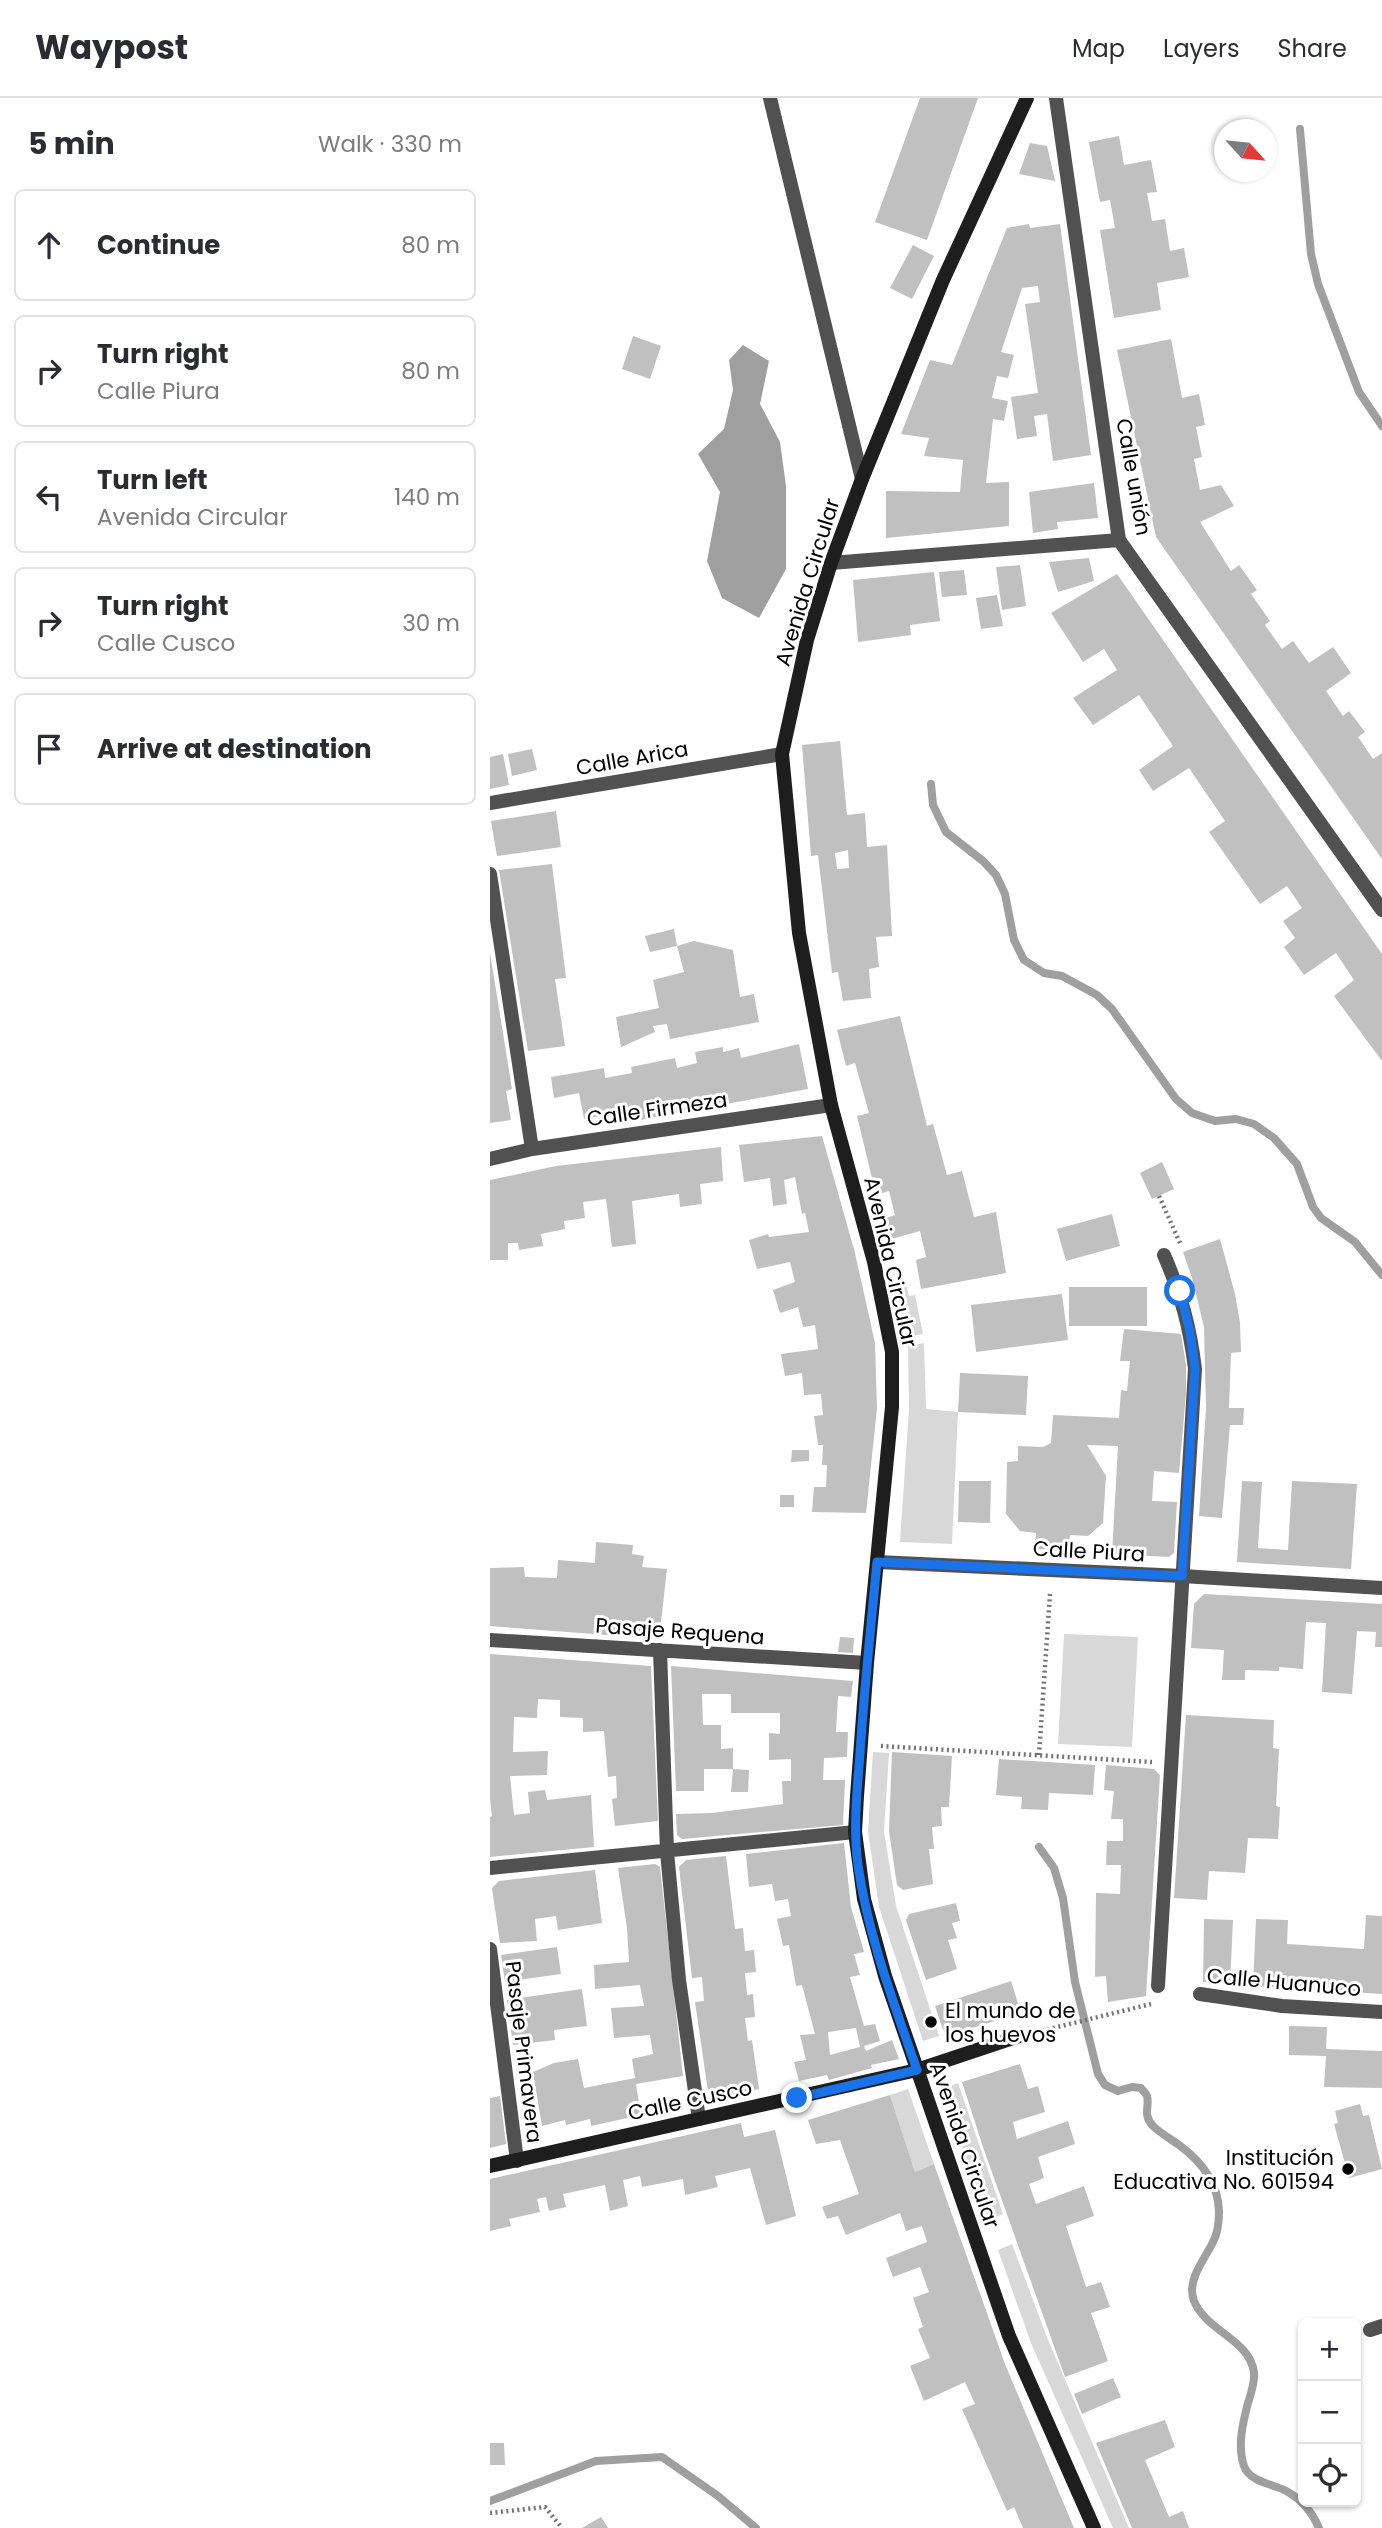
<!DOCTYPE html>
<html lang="en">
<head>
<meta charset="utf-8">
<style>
	:root { --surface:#fff; --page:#f2f2f3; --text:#2b2b33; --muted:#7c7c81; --line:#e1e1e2 }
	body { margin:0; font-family:Poppins,sans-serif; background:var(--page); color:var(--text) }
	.controls { position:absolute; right:21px; bottom:21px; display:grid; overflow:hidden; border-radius:10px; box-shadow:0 2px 5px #0004 }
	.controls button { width:63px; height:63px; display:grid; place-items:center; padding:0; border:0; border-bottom:2px solid var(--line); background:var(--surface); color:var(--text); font:35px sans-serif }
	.compass { position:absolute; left:724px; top:21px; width:63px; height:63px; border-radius:50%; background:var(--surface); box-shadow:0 2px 5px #0004; rotate:117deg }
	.stop { position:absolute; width:21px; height:21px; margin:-16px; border:5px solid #1a73e8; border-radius:50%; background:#fff }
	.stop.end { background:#1a73e8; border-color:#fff; box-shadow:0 2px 7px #0008 }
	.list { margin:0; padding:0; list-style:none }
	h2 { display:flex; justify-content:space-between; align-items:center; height:91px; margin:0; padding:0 28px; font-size:30px }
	h2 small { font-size:23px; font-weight:400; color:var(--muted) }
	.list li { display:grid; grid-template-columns:46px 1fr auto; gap:21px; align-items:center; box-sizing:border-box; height:112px; margin:0 14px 14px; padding:0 14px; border:2px solid var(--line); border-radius:10px }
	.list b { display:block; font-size:26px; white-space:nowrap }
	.list p { margin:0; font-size:23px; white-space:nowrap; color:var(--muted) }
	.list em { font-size:23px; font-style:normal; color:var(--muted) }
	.icon { flex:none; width:38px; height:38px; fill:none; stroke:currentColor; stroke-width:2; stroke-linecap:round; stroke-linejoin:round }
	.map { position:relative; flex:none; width:892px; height:2430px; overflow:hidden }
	header { display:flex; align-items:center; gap:42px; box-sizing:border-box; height:98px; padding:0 35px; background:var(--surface); border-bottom:2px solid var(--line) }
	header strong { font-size:33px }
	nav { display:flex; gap:38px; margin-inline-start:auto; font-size:24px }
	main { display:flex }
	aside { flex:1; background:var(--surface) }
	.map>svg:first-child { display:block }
</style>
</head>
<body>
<header>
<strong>Waypost</strong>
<nav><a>Map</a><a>Layers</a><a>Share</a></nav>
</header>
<main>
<aside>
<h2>5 min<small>Walk · 330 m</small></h2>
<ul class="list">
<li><svg class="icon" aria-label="ahead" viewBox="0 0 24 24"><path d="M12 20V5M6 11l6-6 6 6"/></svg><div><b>Continue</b></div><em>80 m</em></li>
<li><svg class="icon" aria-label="right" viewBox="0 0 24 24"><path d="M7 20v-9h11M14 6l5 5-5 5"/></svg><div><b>Turn right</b><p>Calle Piura</p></div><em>80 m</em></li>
<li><svg class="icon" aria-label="left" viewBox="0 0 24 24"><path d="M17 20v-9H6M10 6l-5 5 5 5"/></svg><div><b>Turn left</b><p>Avenida Circular</p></div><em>140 m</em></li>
<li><svg class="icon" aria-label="right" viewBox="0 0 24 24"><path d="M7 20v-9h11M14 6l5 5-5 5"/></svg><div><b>Turn right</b><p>Calle Cusco</p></div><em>30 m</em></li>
<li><svg class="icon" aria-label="arrive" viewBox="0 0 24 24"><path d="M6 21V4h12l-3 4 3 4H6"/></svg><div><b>Arrive at destination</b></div></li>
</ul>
</aside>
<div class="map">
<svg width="892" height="2430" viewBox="0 0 892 2430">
	<rect width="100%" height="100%" fill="#fff"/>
	<!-- green -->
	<path fill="#d8d8d8" d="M 413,1177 L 419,1198 L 425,1197 L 433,1236 L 417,1239 L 405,1179 Z
		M 434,1245 L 436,1311 L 468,1314 L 462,1446 L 410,1444 L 419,1311 L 418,1248 Z
		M 574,1536 L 648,1539 L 642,1649 L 568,1646 Z
		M 383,1654 L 399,1655 L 394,1733 L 406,1808 L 449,1938 L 433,1943 L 389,1809 L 378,1733 Z
		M 468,1985 L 513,2116 L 498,2122 L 452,1991 Z
		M 418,1991 L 444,2066 L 425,2074 L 400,1997 Z
		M 522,2146 L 558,2242 L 639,2430 L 623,2430 L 541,2245 L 508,2152 Z"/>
	<!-- water -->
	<path fill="#9f9f9f" d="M 253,247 L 279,263 L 270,306 L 290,344 L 296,388 L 296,471 L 269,520 L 232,500 L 217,463 L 230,394 L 208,356 L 234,331 L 243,292 L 239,262 Z"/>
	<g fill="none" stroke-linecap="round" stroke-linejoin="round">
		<!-- stream -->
		<path stroke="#9f9f9f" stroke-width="8" d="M 810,31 L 821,156 L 828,186 L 869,294 L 892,328
			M 441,686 L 443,707 L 456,734 L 493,763 L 506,777 L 515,796 L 524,842 L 534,862 L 554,875 L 572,878 L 607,897 L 622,911 L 686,1001 L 702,1015 L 725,1023 L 746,1021 L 764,1026 L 784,1040 L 807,1066 L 823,1109 L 831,1120 L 865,1144 L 892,1177
			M 549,1749 L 564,1770 L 573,1800 L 585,1884 L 608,1976 L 615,1987 L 628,1993 L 642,1989 L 651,1990 C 653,1993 656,1995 657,1998 C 660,2009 652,2016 663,2028 C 670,2035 681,2041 689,2047 C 711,2063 728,2085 729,2113 C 729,2123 728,2135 723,2144 C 715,2161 696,2182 704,2203 C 717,2234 759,2241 764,2274 C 765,2283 761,2296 758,2305 C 753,2324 747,2348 754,2368 C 760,2385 785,2386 798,2394 C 812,2402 823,2416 829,2430
			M 0,2403 L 106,2363 L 172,2359 L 228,2398 L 266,2430"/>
	</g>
	<!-- building -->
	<path fill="#c0c0c0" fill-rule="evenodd" d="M 430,0 L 488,0 L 437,142 L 385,124 Z
		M 629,38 L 634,67 L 661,62 L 667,94 L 657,95 L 662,123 L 675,121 L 680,153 L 694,150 L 699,179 L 667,185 L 671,212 L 624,220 L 610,132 L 625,130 L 620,102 L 610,104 L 599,44 Z
		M 540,45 L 557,48 L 565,83 L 529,76 Z
		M 539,126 L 540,130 L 570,126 L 601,357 L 563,363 L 557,316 L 544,318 L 547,338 L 527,341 L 521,299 L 548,295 L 535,206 L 550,204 L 548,188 L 532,190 L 511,254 L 524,257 L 518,280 L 507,278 L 502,300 L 518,303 L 514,323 L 503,321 L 496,385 L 519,384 L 519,428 L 396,440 L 396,393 L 470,394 L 473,362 L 434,358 L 439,340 L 411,336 L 440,262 L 462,267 L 517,130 Z
		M 423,147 L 444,158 L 422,201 L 400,190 Z
		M 143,238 L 171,248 L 160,281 L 132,271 Z
		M 681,241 L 692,300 L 709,296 L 715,327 L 706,329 L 712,359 L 704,361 L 710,392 L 731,387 L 744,408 L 710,424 L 741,473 L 749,467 L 767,492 L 761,496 L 780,523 L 775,527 L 792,551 L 803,543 L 819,565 L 843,549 L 861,575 L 836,593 L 853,618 L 859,613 L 875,634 L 868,639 L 883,661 L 892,655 L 892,761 L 666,439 L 627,252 Z
		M 604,385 L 608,420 L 567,424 L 568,431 L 543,435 L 539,394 Z
		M 599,460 L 604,483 L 568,494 L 559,464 Z
		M 530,467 L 536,508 L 512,512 L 506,469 Z
		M 474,472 L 477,497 L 452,499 L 449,474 Z
		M 444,474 L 450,523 L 420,527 L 421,537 L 368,544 L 363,482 Z
		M 627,476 L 892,856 L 892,963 L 844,898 L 864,882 L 846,855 L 814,877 L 794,849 L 805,840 L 793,823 L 812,810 L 797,788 L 770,806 L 719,734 L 735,723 L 699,670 L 663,693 L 649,672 L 683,648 L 649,597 L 603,627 L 583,600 L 627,572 L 614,551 L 593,564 L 561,515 Z
		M 507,497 L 513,528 L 491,531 L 486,500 Z
		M 350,643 L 357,717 L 375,715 L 377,749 L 397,747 L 402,838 L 386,839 L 389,869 L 379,871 L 381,900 L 353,903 L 348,874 L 342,875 L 328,757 L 321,758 L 312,647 ZM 358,752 L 359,770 L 347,771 L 345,755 Z
		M 42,651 L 47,672 L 22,678 L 18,656 Z
		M 13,656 L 19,687 L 0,691 L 0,659 Z
		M 66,713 L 71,749 L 7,758 L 1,723 Z
		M 62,766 L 76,880 L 65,881 L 75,948 L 38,953 L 9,772 Z
		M 184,831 L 187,848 L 160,854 L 155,838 Z
		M 204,843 L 243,852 L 250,899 L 264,896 L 269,924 L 180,941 L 177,926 L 163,928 L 165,934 L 131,949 L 126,919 L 169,910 L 163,882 L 194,874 L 187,848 Z
		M 0,855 L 22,991 L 16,993 L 21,1022 L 0,1025 Z
		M 410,918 L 437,1028 L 443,1026 L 457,1077 L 472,1073 L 484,1119 L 506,1114 L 516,1175 L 431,1191 L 426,1162 L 436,1159 L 430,1133 L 398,1142 L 393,1121 L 405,1117 L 399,1093 L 386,1097 L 367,1018 L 379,1015 L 365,965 L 356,968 L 347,932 Z
		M 309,946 L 318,991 L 150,1022 L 148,1011 L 94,1021 L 89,995 L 64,1000 L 61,979 L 114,970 L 115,980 L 142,975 L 141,969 L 185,960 L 187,970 L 207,965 L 205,954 L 233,949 L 233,954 L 249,950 L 251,960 Z
		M 332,1038 L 365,1155 L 385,1245 L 387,1310 L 376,1415 L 322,1414 L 324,1389 L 336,1389 L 337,1367 L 332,1367 L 333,1347 L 328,1347 L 324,1318 L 333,1317 L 331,1296 L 314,1297 L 312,1275 L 295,1278 L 291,1256 L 328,1251 L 325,1227 L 313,1229 L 308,1209 L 290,1215 L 283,1192 L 305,1184 L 300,1164 L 267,1171 L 259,1142 L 278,1136 L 279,1139 L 319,1134 L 315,1115 L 312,1116 L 305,1079 L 294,1082 L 297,1106 L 283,1108 L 280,1080 L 254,1084 L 249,1047 Z
		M 231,1049 L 233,1083 L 210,1086 L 212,1106 L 190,1109 L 189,1096 L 142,1103 L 146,1146 L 122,1149 L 116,1101 L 93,1104 L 95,1120 L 74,1123 L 75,1131 L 51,1136 L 53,1148 L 29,1152 L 28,1145 L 18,1145 L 18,1162 L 0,1162 L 0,1082 L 66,1068 Z
		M 672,1064 L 684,1091 L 662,1101 L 650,1075 Z
		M 622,1116 L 630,1148 L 576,1163 L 567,1131 Z
		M 730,1141 L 745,1196 L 750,1225 L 751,1254 L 741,1255 L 739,1310 L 754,1310 L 753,1327 L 740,1327 L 732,1420 L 709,1418 L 716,1310 L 714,1229 L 702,1180 L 693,1154 Z
		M 579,1189 L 657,1189 L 657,1228 L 579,1228 Z
		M 572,1196 L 578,1242 L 486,1254 L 481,1207 Z
		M 634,1231 L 691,1236 L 696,1267 L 696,1296 L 689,1375 L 664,1373 L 662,1403 L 687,1404 L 684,1455 L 679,1459 L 622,1456 L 628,1348 L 597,1347 L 616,1378 L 613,1425 L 598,1438 L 580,1437 L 579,1453 L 545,1451 L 546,1435 L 530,1433 L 516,1416 L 517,1364 L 528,1363 L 528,1348 L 553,1349 L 561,1345 L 563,1317 L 629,1320 L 631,1292 L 637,1293 L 640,1263 L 630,1263 Z
		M 470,1275 L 538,1278 L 536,1317 L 468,1314 Z
		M 302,1352 L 319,1352 L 319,1363 L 301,1364 Z
		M 469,1383 L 501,1383 L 500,1425 L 468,1424 Z
		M 752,1383 L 772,1384 L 768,1450 L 798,1452 L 802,1383 L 867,1386 L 861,1471 L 747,1464 Z
		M 290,1397 L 304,1397 L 304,1409 L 290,1409 Z
		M 106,1444 L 143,1447 L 142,1456 L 154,1458 L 152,1469 L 177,1471 L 169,1541 L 0,1528 L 0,1470 L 34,1469 L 35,1479 L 67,1480 L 68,1462 L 105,1465 Z
		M 714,1496 L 892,1506 L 892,1549 L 885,1549 L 886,1534 L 867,1533 L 862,1596 L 832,1594 L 836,1525 L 816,1524 L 813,1571 L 789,1569 L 789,1573 L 755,1572 L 755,1582 L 732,1582 L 734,1552 L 701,1550 L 704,1506 Z
		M 350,1539 L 364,1540 L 363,1555 L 348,1554 Z
		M 0,1556 L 161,1568 L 168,1723 L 125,1728 L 122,1701 L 127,1700 L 126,1678 L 118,1679 L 114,1633 L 93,1634 L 93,1620 L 70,1619 L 70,1602 L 48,1601 L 47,1620 L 24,1619 L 23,1654 L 58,1653 L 57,1677 L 20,1678 L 24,1717 L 40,1715 L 38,1694 L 55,1692 L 57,1702 L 101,1697 L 104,1749 L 0,1759 L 0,1719 L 2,1718 L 0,1701 Z
		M 181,1568 L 363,1583 L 361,1599 L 348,1598 L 346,1634 L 358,1634 L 357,1659 L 334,1660 L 333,1682 L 355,1682 L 353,1727 L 192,1741 L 187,1737 L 186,1716 L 222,1715 L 293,1706 L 292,1683 L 301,1683 L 301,1661 L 279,1662 L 279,1635 L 290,1636 L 290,1615 L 241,1615 L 241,1596 L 212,1596 L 213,1627 L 231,1627 L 231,1651 L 243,1650 L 243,1671 L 214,1671 L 214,1693 L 186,1693 Z
		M 696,1617 L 784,1622 L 783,1650 L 789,1651 L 786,1708 L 790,1709 L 788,1741 L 758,1740 L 755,1775 L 719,1773 L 717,1802 L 684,1800 Z
		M 402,1654 L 462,1658 L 459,1709 L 451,1709 L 452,1728 L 442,1729 L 444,1751 L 439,1751 L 443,1786 L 413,1792 L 407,1787 L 399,1733 Z
		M 509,1661 L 605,1667 L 603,1697 L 559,1695 L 558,1712 L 531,1711 L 532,1699 L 506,1697 Z
		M 616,1667 L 664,1671 L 670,1677 L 656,1898 L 618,1904 L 616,1878 L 605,1879 L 606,1795 L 630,1796 L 631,1767 L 616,1767 L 617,1743 L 633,1743 L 633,1721 L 621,1721 L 624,1693 L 614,1692 Z
		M 243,1671 L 259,1672 L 258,1694 L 241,1694 Z
		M 354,1745 L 361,1809 L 374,1854 L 364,1856 L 370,1877 L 360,1879 L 374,1928 L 385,1926 L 390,1943 L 374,1948 L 376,1953 L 402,1942 L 409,1961 L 381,1967 L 382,1970 L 339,1982 L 337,1977 L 309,1983 L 304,1964 L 316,1962 L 310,1937 L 325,1936 L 312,1887 L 306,1888 L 299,1847 L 293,1848 L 287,1821 L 301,1818 L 298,1801 L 285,1803 L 282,1786 L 259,1789 L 256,1756 ZM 366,1930 L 370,1949 L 340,1957 L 338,1934 Z
		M 236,1758 L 245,1831 L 253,1830 L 255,1853 L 264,1852 L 266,1874 L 255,1875 L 257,1897 L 263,1896 L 265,1919 L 255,1920 L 258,1943 L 262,1942 L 269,1991 L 226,2000 L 218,1993 L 205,1904 L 214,1903 L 212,1879 L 202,1880 L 189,1769 L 196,1762 Z
		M 165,1766 L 170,1769 L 193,1978 L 146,1986 L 151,2017 L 101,2028 L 100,2021 L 76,2027 L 75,2022 L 52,2028 L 43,1974 L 64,1965 L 88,1961 L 94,1990 L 145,1980 L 142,1961 L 163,1956 L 160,1937 L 124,1940 L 121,1910 L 154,1908 L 150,1887 L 105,1891 L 104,1867 L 139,1864 L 137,1830 L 128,1770 Z
		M 105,1772 L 112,1825 L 68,1832 L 66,1818 L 45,1821 L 47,1843 L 10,1845 L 2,1790 L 9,1783 Z
		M 466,1805 L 470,1823 L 462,1825 L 467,1840 L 458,1842 L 467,1871 L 436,1882 L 416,1822 L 419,1816 Z
		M 876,1817 L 892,1818 L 892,1896 L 763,1888 L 766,1821 L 798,1822 L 797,1846 L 874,1851 Z
		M 714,1821 L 743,1822 L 740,1886 L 713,1884 Z
		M 67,1849 L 71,1876 L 15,1884 L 11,1857 Z
		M 521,1883 L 531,1915 L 459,1937 L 453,1932 L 445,1908 Z
		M 92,1891 L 97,1928 L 64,1932 L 65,1942 L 23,1947 L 17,1902 Z
		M 799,1928 L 837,1929 L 836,1951 L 892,1953 L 892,1990 L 834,1989 L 836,1958 L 799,1957 Z
		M 530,1966 L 538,1991 L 548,1988 L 555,2014 L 523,2024 L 527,2041 L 578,2023 L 585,2046 L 548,2059 L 554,2080 L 539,2086 L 546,2106 L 594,2088 L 604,2118 L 576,2128 L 596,2189 L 611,2184 L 620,2209 L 601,2215 L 618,2263 L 575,2279 L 494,2052 L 472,1984 Z
		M 400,1997 L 425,2074 L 444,2066 L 515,2266 L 584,2430 L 533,2430 L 524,2409 L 517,2413 L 472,2311 L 485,2306 L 475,2284 L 434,2303 L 420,2268 L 440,2260 L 428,2231 L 433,2229 L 423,2200 L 439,2194 L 430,2169 L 403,2179 L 396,2160 L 437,2144 L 432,2128 L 416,2133 L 410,2115 L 356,2137 L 348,2118 L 337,2121 L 332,2109 L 369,2096 L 350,2042 L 326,2046 L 318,2022 Z
		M 10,1998 L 16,2046 L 0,2050 L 0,2000 Z
		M 870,2006 L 873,2018 L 879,2017 L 892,2071 L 859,2080 L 844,2026 L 848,2025 L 845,2013 Z
		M 251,2025 L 254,2039 L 285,2032 L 306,2118 L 276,2127 L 260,2070 L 225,2078 L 228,2089 L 195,2097 L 193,2081 L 152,2089 L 150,2078 L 133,2082 L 138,2108 L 120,2113 L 115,2087 L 73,2096 L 76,2109 L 59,2113 L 56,2099 L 47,2101 L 50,2114 L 19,2121 L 21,2128 L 0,2133 L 0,2081 Z
		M 623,2280 L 631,2299 L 592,2316 L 584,2296 Z
		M 675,2322 L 685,2349 L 655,2362 L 679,2419 L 693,2413 L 699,2430 L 642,2430 L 606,2345 Z
		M 0,2345 L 14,2345 L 15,2367 L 0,2367 Z
		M 111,2419 L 118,2430 L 92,2430 Z"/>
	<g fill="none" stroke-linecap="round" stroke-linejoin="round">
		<!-- path -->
		<path stroke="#737373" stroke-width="4.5" stroke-dasharray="2 3.5" stroke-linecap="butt" d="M 669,1098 L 690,1145
			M 391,1648 L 662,1664
			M 549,1657 L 560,1496
			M 547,1934 L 661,1906
			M 0,2415 L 55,2409 L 72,2430"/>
		<!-- street -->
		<path stroke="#515151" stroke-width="14" d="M 280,0 L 372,381
			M 566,0 L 629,442 L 892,812
			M 341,465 L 629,442
			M 0,705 L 292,656
			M 0,776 L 42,1051
			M 0,1061 L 42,1051 L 341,1007
			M 387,1464 L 692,1478 L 892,1490
			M 0,1542 L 377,1565
			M 170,1552 L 177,1754 L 189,1882 L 209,2021
			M 0,1770 L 365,1734
			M 0,1851 L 27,2063
			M 668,1888 L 705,1271 C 700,1229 691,1196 674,1157
			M 710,1896 L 792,1908 L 892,1914
			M 880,2232 L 892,2228"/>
		<!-- secondary -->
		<path stroke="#1e1e1e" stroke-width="14" d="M 537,0 L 453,182 L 372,381 L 341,465 L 317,542 L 292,656 L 309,835 L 341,1007 L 384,1164 L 402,1254 L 402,1309 L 377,1565 L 367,1698 L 365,1734 L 374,1801 L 395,1878 L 519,2238 L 604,2430
			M 0,2068 L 427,1972 L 529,1938"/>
	</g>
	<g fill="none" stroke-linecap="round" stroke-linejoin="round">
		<!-- route -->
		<path stroke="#1a73e8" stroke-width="9" d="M 307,2000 L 427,1972 C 404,1905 378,1838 368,1767 C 363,1730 367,1693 370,1656 C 374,1592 381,1528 387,1464 L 692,1478 L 705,1271 L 700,1234 L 690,1193"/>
	</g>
	<!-- markers -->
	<g fill="#000" stroke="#fff" stroke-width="2.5">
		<circle cx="441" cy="1924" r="7"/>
		<circle cx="858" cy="2071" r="7"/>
	</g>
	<g text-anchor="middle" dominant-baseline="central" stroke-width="6" stroke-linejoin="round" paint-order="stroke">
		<!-- street labels -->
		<g font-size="21" fill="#000" stroke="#fff">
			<text transform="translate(644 379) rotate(80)">Calle unión</text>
			<text transform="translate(317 484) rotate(-73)">Avenida Circular</text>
			<text transform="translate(142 660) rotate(-10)">Calle Arica</text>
			<text transform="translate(167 1011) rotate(-8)">Calle Firmeza</text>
			<text transform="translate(401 1164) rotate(77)">Avenida Circular</text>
			<text transform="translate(599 1453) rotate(3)">Calle Piura</text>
			<text transform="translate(190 1533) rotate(4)">Pasaje Requena</text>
			<text transform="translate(794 1884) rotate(5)">Calle Huanuco</text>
			<text transform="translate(34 1954) rotate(83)">Pasaje Primavera</text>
			<text transform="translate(200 2002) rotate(-12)">Calle Cusco</text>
			<text transform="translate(475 2047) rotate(71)">Avenida Circular</text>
		</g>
		<!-- poi labels -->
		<g font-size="21" fill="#000" stroke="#fff" text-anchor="start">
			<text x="455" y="1912">El mundo de<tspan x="455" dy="24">los huevos</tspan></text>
			<text x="844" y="2059" text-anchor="end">Institución<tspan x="844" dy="24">Educativa No. 601594</tspan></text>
		</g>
	</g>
</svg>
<div class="controls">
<button>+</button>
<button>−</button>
<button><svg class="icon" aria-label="locate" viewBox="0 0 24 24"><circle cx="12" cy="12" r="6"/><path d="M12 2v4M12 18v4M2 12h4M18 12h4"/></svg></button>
</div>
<svg class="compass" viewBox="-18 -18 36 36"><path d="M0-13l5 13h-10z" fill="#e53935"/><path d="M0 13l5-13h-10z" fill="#7c7c81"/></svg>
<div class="stop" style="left:690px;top:1193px"></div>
<div class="stop end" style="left:307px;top:2000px"></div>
</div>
</main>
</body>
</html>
